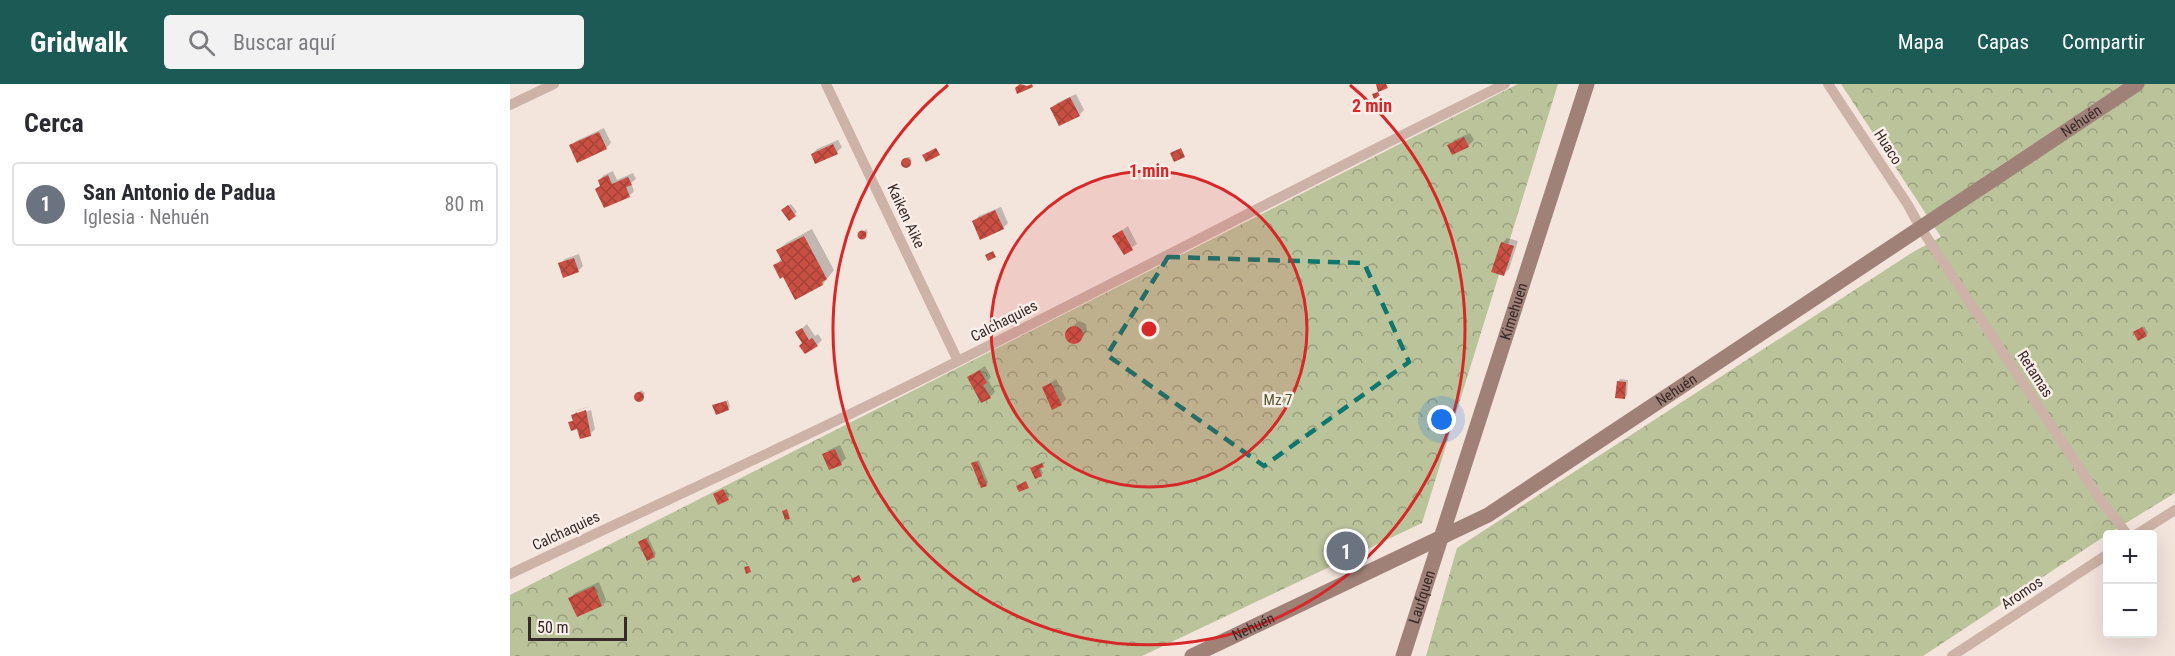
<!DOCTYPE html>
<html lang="es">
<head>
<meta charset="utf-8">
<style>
	:root { --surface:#fff; --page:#f2f2f3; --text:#2b2b33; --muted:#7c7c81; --line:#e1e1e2; --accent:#1c5b55 }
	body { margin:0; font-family:"Roboto Condensed",sans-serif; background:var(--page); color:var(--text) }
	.controls { position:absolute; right:18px; bottom:18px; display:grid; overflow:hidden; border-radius:6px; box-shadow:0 6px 24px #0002 }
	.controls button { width:54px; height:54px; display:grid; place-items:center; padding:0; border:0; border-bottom:2px solid var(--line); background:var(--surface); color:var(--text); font:30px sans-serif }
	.scale { position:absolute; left:18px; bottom:15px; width:99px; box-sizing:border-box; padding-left:6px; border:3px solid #382a28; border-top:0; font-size:16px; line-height:21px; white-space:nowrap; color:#382a28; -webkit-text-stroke:4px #faefe8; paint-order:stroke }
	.you { position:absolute; left:932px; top:336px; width:21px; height:21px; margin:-15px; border:4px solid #fff; border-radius:50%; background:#1a73e8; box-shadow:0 0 0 9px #1a73e833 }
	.badge { display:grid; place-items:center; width:39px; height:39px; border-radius:50%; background:var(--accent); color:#fff; font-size:20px; font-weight:700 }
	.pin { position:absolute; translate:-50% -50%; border:3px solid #fff; box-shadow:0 2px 6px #0006 }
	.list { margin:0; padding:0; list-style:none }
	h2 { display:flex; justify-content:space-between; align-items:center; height:78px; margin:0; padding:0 24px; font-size:26px }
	h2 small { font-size:20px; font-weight:400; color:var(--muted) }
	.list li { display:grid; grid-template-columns:39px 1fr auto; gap:18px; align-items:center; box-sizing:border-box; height:84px; margin:0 12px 12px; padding:0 12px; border:2px solid var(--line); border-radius:6px }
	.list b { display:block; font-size:22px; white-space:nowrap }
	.list p { margin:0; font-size:20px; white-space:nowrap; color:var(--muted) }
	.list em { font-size:20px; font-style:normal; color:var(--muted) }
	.icon { flex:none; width:33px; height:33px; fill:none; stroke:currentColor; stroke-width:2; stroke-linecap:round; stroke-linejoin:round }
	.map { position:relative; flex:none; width:1665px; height:572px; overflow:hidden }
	header { display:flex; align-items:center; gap:36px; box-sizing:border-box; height:84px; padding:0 30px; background:var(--accent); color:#fff }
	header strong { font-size:28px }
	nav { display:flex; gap:33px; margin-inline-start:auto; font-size:21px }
	.search { width:420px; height:54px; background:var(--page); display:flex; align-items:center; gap:15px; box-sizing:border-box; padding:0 21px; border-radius:6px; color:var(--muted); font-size:22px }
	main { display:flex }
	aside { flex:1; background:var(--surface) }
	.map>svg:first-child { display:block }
</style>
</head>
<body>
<header>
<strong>Gridwalk</strong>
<div class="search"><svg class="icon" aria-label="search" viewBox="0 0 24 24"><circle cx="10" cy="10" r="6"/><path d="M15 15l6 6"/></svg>Buscar aquí</div>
<nav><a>Mapa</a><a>Capas</a><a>Compartir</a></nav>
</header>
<main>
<aside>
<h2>Cerca<small></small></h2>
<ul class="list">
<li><span class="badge" style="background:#6b7280">1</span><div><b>San Antonio de Padua</b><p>Iglesia · Nehuén</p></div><em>80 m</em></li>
</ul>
</aside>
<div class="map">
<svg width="1665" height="572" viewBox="0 0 1665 572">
	<defs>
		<pattern id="forest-crowns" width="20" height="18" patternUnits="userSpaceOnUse" patternTransform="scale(1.5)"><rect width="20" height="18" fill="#bbc39b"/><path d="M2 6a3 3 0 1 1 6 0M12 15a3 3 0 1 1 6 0" fill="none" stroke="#999f7e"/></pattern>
		<pattern id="building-cross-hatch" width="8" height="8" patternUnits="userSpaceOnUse" patternTransform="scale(1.5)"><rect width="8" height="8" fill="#ca4f43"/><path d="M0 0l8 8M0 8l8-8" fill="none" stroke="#a54238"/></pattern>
	</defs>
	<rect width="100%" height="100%" fill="#f3e4dc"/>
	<!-- forest -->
	<path fill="url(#forest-crowns)" d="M 1008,0 L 1048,0 L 912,439 L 632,572 L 0,572 L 0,511 Z
		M 1331,0 L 1665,0 L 1665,409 L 1598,450 L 1413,572 L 916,572 L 947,464 L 1403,168 L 1431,153 Z"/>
	<!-- shadow -->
	<path fill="#0003" d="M 566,10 L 574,26 L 569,31 L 542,24 L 547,19 Z
		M 94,44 L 101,59 L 96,64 L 61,62 L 66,57 Z
		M 960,49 L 964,56 L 959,61 L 942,69 L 939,61 L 944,56 Z
		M 328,56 L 332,63 L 327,68 L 302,70 L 307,65 Z
		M 397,73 L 400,73 L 402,77 L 395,82 L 392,79 Z
		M 103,87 L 107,96 L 123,89 L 126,95 L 121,99 L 124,107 L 119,112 L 91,101 L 89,96 L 94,91 Z
		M 281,120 L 287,128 L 279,135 L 275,124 Z
		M 491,123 L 498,139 L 493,144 L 464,137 L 469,132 Z
		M 618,142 L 627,160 L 614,169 L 604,152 Z
		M 302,145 L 324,186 L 313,200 L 273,191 L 265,182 L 272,174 L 268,167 L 276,159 Z
		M 356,145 L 358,149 L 352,154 L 350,151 Z
		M 997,154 L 1008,157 L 999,185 L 994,190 L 992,159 Z
		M 69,170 L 73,182 L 68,187 L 50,180 L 55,175 Z
		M 569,237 L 576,240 L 577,247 L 570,256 L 563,258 L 557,254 L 557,247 Z
		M 297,240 L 305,252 L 308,250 L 312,256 L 307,261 L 294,259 L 287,249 Z
		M 1634,242 L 1638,249 L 1636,251 L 1625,248 Z
		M 475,282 L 481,293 L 478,296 L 485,308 L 480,313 L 459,293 Z
		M 546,295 L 556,315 L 551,320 L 533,304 Z
		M 1110,295 L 1118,296 L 1117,311 L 1114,314 L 1108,298 Z
		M 131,306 L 135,309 L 130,316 L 125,314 L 126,311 Z
		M 218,316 L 220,323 L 218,325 L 204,322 Z
		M 81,322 L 67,327 L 67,331 L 81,326 L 85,345 L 80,350 L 60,339 L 64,335 L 63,331 L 68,326 Z
		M 330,361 L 336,374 L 331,379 L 314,371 L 319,366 Z
		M 469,376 L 478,398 L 476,400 L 463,380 Z
		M 534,378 L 535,379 L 530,383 L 533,389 L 531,391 L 522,384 Z
		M 216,405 L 220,412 L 218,414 L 205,411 Z
		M 138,453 L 146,470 L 144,472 L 132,457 Z
		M 89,498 L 96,516 L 91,521 L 60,514 L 65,509 Z"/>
	<!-- building -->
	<path fill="url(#building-cross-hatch)" d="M 510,0 L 517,2 L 522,0 L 523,3 L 507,10 L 505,4 Z
		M 866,0 L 876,0 L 878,4 L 868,8 Z
		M 868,8 L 870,12 L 864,15 L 862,10 Z
		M 560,13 L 570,32 L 549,42 L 540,24 Z
		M 89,48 L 97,65 L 67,79 L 59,61 Z
		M 954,53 L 959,63 L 942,71 L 937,61 Z
		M 323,60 L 328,70 L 305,80 L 301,70 Z
		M 426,64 L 430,71 L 416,78 L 412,71 Z
		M 671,64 L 675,73 L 664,78 L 660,69 Z
		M391 79a5 5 0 1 1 10 0a5 5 0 1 1-10 0Z
		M 98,91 L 102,100 L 118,93 L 122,101 L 116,103 L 120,113 L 94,124 L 85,105 L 90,102 L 88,96 Z
		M 278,121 L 286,132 L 279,137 L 271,126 Z
		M 485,126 L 494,145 L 470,156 L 462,137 Z
		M 612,146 L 623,166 L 614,171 L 602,152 Z
		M347.5 151a4.5 4.5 0 1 1 9 0a4.5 4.5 0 1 1-9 0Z
		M 294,152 L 317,195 L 312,198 L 313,201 L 285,216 L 273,193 L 270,195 L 263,181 L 272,177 L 266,166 Z
		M 991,158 L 1004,162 L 994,192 L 981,188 Z
		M 483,167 L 486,173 L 478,177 L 475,171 Z
		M 64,174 L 69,188 L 53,194 L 48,179 Z
		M555 251a9 9 0 1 1 18 0a9 9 0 1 1-18 0Z
		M 1632,243 L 1637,252 L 1628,257 L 1623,248 Z
		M 292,244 L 299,256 L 302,254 L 308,262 L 295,270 L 289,262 L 292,259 L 285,248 Z
		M 470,286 L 477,299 L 473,301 L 481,314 L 471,319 L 457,293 Z
		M 1107,297 L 1116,298 L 1115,315 L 1105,314 Z
		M 541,299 L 552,321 L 542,326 L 532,303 Z
		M124 313a5 5 0 1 1 10 0a5 5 0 1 1-10 0Z
		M 216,317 L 219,326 L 206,331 L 202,321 Z
		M 76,326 L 81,352 L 70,355 L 67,345 L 61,347 L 58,338 L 63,337 L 61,331 Z
		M 325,365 L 332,381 L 319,386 L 312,370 Z
		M 467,377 L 477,402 L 471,404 L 461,379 Z
		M 532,379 L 534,383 L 529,385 L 532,392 L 525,395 L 520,384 Z
		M 516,397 L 519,404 L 509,408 L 506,402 Z
		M 213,405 L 219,416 L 208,421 L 203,410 Z
		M 277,425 L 280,435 L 275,436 L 272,427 Z
		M 136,454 L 145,473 L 137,477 L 128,458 Z
		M 239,482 L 241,488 L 236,490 L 234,483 Z
		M 349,491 L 351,496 L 343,499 L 341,495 Z
		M 84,502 L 92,522 L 67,533 L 58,514 Z"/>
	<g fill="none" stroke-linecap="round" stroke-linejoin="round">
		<!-- street -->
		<path stroke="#ccb2a7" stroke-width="10" d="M 316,0 L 448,277
			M 1318,0 L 1398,121 L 1410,143 L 1587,411 L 1617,450
			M 0,21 L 44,0
			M 1627,450 L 1665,426
			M 0,490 C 149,419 300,352 448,277 C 631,186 812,90 995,0
			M 1442,572 L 1598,470"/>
		<!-- secondary -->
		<g stroke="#9f8178" stroke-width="15">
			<path id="s1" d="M 682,572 L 978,431 L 1627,0"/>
			<path id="s2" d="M 893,572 L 1077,0"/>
		</g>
	</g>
	<!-- marked area -->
	<path fill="none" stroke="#0f766e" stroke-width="4.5" stroke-dasharray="12 8" stroke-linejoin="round" d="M 658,173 L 854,179 L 899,278 L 754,382 L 597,271 Z"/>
	<!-- distance rings -->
	<circle cx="639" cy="245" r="158" fill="#d62828" fill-opacity=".12"/>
	<g fill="none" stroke="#d62828" stroke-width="3">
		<circle cx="639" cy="245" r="158"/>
		<path d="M840 1A316 316 0 1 1 438 1"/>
	</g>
	<g text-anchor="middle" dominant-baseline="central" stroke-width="5" stroke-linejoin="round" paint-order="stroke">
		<!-- street labels -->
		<g font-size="15" fill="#382a28" stroke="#faefe8">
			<text stroke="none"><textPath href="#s1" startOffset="1040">Nehuén</textPath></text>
			<text transform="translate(1378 63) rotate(57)">Huaco</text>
			<text transform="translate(396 132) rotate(65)">Kaiken Aike</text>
			<text stroke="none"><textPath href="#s2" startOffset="362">Kimehuen</textPath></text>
			<text transform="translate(494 237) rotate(-27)">Calchaquies</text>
			<text transform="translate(1525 290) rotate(57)">Retamas</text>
			<text stroke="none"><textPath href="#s1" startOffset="554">Nehuén</textPath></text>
			<text transform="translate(56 447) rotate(-25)">Calchaquies</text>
			<text transform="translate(1512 509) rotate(-34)">Aromos</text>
			<text stroke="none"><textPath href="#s2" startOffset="62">Laufquen</textPath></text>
			<text stroke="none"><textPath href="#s1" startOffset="68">Nehuén</textPath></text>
		</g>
		<!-- park labels -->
		<g font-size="15" fill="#4e572b" stroke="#faefe8">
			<text x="768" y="316">Mz 7</text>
		</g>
	</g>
	<circle cx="639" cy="245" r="9" fill="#d62828" stroke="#faefe8" stroke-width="3"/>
	<g font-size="18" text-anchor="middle" font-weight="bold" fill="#d62828" stroke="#faefe8" stroke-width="5" stroke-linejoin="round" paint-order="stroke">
		<text x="862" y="28">2 min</text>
		<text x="639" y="93">1 min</text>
	</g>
</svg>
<div class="controls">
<button>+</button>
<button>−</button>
</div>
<div class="scale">50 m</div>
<div class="you"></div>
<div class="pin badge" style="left:836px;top:467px;background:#6b7280">1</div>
</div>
</main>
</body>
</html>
